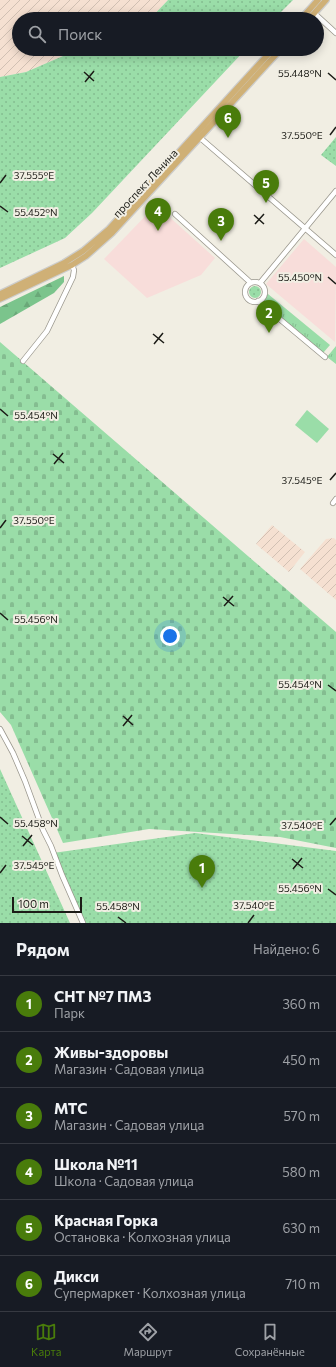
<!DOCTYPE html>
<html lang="ru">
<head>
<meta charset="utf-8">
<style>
	:root { --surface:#171b24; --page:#242831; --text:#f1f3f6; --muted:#9ea1a6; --line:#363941; --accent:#497c0b }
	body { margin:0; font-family:Commissioner,sans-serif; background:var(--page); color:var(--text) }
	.scale { position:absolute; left:12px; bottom:10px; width:70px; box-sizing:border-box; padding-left:4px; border:2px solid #1c1c17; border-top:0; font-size:11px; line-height:14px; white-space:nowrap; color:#1c1c17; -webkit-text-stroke:3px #f1eee3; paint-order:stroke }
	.you { position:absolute; left:170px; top:636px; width:14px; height:14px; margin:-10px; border:3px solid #fff; border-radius:50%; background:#1a73e8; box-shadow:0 0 0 6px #1a73e833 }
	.badge { display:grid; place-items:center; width:26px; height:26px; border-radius:50%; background:var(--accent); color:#fff; font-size:13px; font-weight:700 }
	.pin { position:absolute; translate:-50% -33px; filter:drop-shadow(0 1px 2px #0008) }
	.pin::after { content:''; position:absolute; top:21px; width:14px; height:12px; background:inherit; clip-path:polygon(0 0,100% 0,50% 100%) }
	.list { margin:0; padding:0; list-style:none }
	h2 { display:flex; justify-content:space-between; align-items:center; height:52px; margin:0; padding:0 16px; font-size:17px }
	h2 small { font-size:13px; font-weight:400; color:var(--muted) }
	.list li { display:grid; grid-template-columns:26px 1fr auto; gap:12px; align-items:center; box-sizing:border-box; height:56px; padding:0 16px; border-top:1px solid var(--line) }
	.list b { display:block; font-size:15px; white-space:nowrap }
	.list p { margin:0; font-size:13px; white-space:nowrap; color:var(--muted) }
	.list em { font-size:13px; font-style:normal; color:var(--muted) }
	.icon { flex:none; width:22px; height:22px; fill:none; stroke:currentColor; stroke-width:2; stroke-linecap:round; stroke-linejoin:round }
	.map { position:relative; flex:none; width:336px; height:923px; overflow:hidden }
	.search { position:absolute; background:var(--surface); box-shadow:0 2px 10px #0003; left:12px; right:12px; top:12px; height:44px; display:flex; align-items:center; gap:10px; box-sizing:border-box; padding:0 14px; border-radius:22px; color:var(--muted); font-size:15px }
	.sheet { height:388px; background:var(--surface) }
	nav { display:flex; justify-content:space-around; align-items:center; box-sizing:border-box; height:56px; border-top:1px solid var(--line); background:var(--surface); font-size:11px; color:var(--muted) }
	nav a { display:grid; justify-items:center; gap:2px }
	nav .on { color:var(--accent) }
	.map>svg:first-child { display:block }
</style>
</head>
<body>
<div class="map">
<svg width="336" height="923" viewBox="0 0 336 923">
	<defs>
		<pattern id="industrial-furrows" width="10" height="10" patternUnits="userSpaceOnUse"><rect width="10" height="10" fill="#f5e0d1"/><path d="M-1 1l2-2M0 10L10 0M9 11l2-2" fill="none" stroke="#d1c0b3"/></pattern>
		<pattern id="grass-dots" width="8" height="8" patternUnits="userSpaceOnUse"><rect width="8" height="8" fill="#9adda8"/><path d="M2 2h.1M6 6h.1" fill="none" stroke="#84bd90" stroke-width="1.8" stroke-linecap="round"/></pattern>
		<pattern id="forest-firs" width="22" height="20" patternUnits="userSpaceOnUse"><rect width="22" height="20" fill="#7bc48c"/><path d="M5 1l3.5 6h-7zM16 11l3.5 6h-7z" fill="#6aa878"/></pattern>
		<pattern id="cemetery-stones" width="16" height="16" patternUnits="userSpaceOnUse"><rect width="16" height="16" fill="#9adda8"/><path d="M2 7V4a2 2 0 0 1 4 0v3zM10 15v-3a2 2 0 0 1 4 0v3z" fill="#84bd90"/></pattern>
		<pattern id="park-tufts" width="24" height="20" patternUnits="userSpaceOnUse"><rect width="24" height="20" fill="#9adda8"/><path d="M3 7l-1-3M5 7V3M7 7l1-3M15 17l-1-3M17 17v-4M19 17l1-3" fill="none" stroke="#84bd90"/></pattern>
	</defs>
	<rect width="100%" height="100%" fill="#f1eee3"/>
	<!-- industrial -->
	<path fill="url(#industrial-furrows)" d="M 0,0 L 168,0 L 150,19 L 19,19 L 19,49 L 87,49 L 70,53 L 26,72 L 0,77 Z
		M 272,525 L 305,552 L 289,572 L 256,544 Z
		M 334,538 L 336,540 L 336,600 L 300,569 L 326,539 Z"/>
	<!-- education -->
	<path fill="#f8ddda" d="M 156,205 L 215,258 L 201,275 L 147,298 L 104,259 Z
		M 304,239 L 336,267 L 335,342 L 266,284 Z"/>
	<!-- grass -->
	<path fill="url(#grass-dots)" d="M 168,0 L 293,0 L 274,19 L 150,19 Z
		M 87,49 L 246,49 L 92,213 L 65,238 L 0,268 L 0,77 L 26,72 L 70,53 Z
		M 336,137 L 336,166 L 321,155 Z
		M249 292a6 6 0 1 1 12 0a6 6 0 1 1-12 0Z
		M 0,769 L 70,923 L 0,923 Z
		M 195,833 L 336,851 L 336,923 L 81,923 L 53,853 Z"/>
	<!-- forest -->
	<path fill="url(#forest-firs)" d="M 64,276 L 64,282 L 54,293 L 0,324 L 0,307 Z"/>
	<!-- cemetery -->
	<path fill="url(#cemetery-stones)" d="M 0,342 L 336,632 L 336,848 L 280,837 L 149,829 L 63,843 L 11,725 L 0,712 Z"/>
	<!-- park -->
	<path fill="url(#park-tufts)" d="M 268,294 L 330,345 L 323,353 L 262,302 Z
		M 336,346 L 336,364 L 327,357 Z"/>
	<!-- pitch -->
	<path fill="#9adda8" d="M 307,410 L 329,429 L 317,443 L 295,425 Z"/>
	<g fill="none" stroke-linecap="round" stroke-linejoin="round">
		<!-- minor casing -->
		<g stroke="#99968c" stroke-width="6">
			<path id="minor" d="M 314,13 L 336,33
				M 198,136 L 336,255
				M 175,214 L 251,283
				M245 292a10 10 0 1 1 20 0a10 10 0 1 1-20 0Z
				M 260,283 L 336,191
				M 258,301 L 325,357
				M 23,361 L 47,331 L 73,277 L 74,270 L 72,265
				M 333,503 L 336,499
				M 0,729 L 13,753 L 25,781 L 43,830 L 51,846 L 62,875 L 83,923"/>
		</g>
		<!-- major casing -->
		<g stroke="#cdcdcc" stroke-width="8">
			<path id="major" d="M 301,19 L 318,0
				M 309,19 L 326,0
				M 0,294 L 64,263 L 83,251 L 109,229 L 273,49
				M 0,299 L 72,265 L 86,256 L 112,233 L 281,49"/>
		</g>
		<!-- minor -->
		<use href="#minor" stroke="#fff" stroke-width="4.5"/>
		<!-- major -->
		<use href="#major" stroke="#cfb076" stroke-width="5.5"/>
	</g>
	<!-- ticks -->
	<path fill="none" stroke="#1c1c17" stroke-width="1.5" d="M 84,72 L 94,81M 328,73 L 336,80M 85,82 L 94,71M 330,135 L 336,127M 0,183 L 6,175M 0,206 L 8,212M 254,215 L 264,224M 255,224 L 264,214M 328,277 L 336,284M 153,334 L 164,343M 154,344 L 163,333M 0,409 L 8,416M 53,454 L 64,463M 54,464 L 63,453M 330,480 L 336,473M 0,528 L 6,520M 223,597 L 234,606M 224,606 L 233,596M 0,613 L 8,620M 328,685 L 336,691M 123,716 L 133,725M 123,726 L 132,715M 0,817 L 8,824M 330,825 L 336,818M 22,836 L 33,845M 23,846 L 32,835M 292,859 L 303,868M 293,869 L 302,858M 0,873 L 6,865M 328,889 L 336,895M 118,917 L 126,923M 248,923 L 254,915"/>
	<g text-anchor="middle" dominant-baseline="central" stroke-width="4" stroke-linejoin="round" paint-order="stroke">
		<!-- street labels -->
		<g font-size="11" fill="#1c1c17" stroke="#f1eee3">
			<text transform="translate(145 183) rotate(-47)">проспект Ленина</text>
		</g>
	</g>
	<g font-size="10" text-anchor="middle" fill="#1c1c17" stroke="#f1eee3" stroke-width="4" stroke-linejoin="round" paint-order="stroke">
		<text x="300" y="77">55.448°N</text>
		<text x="302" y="139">37.550°E</text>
		<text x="34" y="179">37.555°E</text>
		<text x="36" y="216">55.452°N</text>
		<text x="300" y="281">55.450°N</text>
		<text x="36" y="419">55.454°N</text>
		<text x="302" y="484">37.545°E</text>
		<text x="34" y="524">37.550°E</text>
		<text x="36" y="623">55.456°N</text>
		<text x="300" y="688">55.454°N</text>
		<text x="36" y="827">55.458°N</text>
		<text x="302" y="829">37.540°E</text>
		<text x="34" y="869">37.545°E</text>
		<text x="300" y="892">55.456°N</text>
		<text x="254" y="909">37.540°E</text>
		<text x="118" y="910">55.458°N</text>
	</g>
</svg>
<div class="scale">100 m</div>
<div class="you"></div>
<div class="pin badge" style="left:202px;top:888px">1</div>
<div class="pin badge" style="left:269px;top:333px">2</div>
<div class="pin badge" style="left:221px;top:241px">3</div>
<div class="pin badge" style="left:158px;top:231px">4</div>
<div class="pin badge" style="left:266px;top:203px">5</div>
<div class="pin badge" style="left:228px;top:138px">6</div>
<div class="search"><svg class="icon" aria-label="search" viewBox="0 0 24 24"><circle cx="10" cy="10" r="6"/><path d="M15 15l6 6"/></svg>Поиск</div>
</div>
<section class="sheet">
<h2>Рядом<small>Найдено: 6</small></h2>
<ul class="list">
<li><span class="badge">1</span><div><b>СНТ №7 ПМЗ</b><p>Парк</p></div><em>360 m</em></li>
<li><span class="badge">2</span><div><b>Живы-здоровы</b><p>Магазин · Садовая улица</p></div><em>450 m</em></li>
<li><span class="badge">3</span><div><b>МТС</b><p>Магазин · Садовая улица</p></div><em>570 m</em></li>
<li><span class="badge">4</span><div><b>Школа №11</b><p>Школа · Садовая улица</p></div><em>580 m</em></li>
<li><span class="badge">5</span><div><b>Красная Горка</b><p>Остановка · Колхозная улица</p></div><em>630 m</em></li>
<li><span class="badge">6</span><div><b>Дикси</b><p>Супермаркет · Колхозная улица</p></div><em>710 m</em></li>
</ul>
</section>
<nav>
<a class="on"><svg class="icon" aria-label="map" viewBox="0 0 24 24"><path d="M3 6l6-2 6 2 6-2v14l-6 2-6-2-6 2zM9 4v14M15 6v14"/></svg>Карта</a>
<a><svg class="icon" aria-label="directions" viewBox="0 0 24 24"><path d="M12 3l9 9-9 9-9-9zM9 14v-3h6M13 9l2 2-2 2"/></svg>Маршрут</a>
<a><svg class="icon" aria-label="saved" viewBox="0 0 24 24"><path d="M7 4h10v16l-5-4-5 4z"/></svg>Сохранённые</a>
</nav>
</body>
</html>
